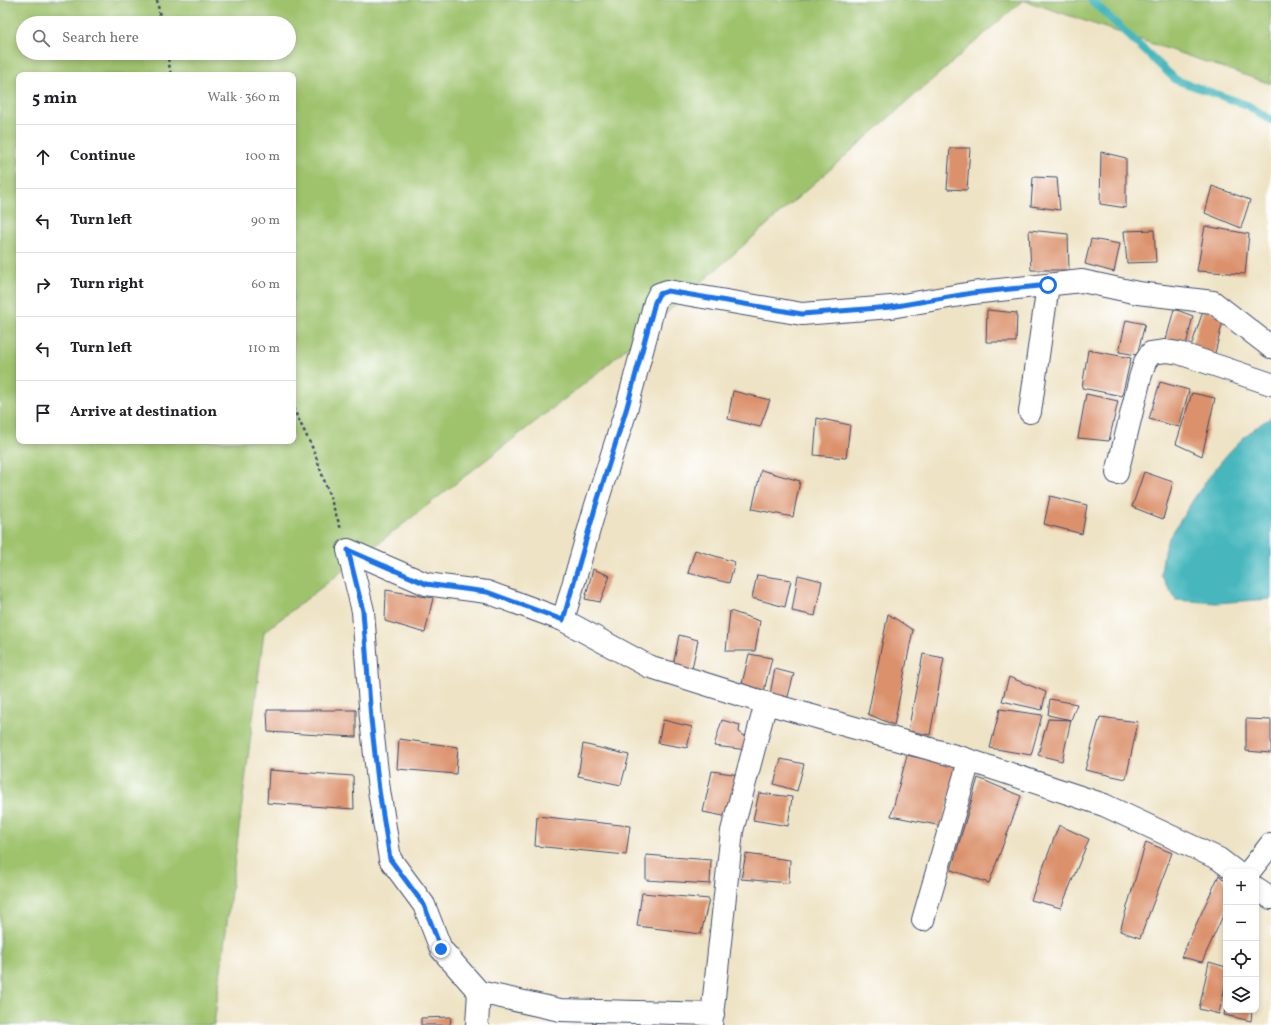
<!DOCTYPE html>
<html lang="en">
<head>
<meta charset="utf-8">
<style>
	:root { --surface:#fff; --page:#f6f6f6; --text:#202124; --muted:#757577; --line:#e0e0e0 }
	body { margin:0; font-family:Vollkorn,serif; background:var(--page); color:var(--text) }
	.controls { position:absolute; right:12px; bottom:12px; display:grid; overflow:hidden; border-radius:8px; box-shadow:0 2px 6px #0003 }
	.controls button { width:36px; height:36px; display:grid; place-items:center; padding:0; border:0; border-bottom:1px solid var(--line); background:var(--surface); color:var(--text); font:20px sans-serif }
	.stop { position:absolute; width:12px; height:12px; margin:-9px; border:3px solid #1a73e8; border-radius:50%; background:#fff }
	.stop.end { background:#1a73e8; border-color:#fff; box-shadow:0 1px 4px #0008 }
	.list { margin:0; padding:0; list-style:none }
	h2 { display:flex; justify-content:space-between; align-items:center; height:52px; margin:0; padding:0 16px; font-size:17px }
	h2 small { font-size:13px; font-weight:400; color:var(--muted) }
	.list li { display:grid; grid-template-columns:26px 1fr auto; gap:12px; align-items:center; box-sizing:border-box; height:64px; padding:0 16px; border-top:1px solid var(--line) }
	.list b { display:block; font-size:15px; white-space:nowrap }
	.list em { font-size:13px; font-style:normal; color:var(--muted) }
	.icon { flex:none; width:22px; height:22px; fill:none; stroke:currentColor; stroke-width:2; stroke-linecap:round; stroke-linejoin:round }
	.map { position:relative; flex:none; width:1271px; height:1025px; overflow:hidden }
	.search { position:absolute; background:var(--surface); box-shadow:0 2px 6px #0003; left:16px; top:16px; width:280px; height:44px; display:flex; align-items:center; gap:10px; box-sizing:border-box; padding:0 14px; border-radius:22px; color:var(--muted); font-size:15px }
	.panel { position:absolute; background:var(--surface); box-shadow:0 2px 6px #0003; left:16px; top:72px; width:280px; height:372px; border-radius:8px }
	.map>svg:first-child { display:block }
</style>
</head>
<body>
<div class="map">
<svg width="1271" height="1025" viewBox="0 0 1271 1025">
	<rect width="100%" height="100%" fill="#fff"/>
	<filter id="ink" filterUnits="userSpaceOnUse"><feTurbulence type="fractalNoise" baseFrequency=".025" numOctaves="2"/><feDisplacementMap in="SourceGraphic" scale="8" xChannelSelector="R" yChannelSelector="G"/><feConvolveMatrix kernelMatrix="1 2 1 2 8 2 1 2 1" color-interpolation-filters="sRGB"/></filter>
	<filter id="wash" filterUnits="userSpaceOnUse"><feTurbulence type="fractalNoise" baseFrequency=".012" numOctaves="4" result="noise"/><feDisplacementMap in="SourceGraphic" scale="16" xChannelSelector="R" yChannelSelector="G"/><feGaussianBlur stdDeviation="0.9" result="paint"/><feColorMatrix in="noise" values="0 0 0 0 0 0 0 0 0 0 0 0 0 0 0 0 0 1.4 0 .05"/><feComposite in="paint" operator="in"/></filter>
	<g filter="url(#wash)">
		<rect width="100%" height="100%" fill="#eee3c5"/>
		<!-- green -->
		<path fill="#9fc36d" stroke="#5d7966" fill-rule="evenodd" d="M 0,0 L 1271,0 L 1271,84 L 1023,0 L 598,373 L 264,632 L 214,1025 L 0,1025 ZM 23,23 L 289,23 L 289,53 L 23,53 ZM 19,75 L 293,75 L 293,441 L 19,441 Z"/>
		<!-- water -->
		<path fill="#47b7bd" stroke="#31738e" d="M 1271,418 L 1271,599 L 1216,603 L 1176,600 L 1161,575 C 1162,565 1163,554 1166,544 C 1169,536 1176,528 1180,521 C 1201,486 1235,436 1271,418 Z"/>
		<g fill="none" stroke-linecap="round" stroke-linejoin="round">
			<!-- stream -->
			<path stroke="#47b7bd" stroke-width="8" d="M 1091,0 L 1176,80 L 1247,105 L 1271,120"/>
		</g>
		<g id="blocks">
			<!-- building -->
			<path fill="#db926c" d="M 950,148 L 970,148 L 967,190 L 947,189 Z
				M 1101,152 L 1126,158 L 1126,208 L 1100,204 Z
				M 1033,177 L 1057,178 L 1060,210 L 1031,206 Z
				M 1212,186 L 1250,200 L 1241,228 L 1205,213 Z
				M 1205,226 L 1249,234 L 1245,274 L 1197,271 Z
				M 1029,230 L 1068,234 L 1069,270 L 1031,270 Z
				M 1154,230 L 1156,262 L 1127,263 L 1124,231 Z
				M 1091,239 L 1120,244 L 1114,272 L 1085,264 Z
				M 1204,308 L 1224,317 L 1213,361 L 1189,353 Z
				M 1174,309 L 1193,316 L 1186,345 L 1166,340 Z
				M 987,310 L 1017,313 L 1016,342 L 986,342 Z
				M 1126,320 L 1145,324 L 1137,355 L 1119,352 Z
				M 1088,350 L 1131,358 L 1122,396 L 1082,388 Z
				M 1160,382 L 1189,390 L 1179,427 L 1149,419 Z
				M 733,391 L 770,400 L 760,427 L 728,419 Z
				M 1192,393 L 1215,398 L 1202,456 L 1176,444 Z
				M 1086,394 L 1118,401 L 1109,441 L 1078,438 Z
				M 817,418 L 850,425 L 846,458 L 814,455 Z
				M 761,470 L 800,481 L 793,517 L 752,509 Z
				M 1144,472 L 1173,482 L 1163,519 L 1132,507 Z
				M 1050,496 L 1087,505 L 1082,534 L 1044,524 Z
				M 695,550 L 735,562 L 729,583 L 688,573 Z
				M 593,569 L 610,576 L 600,602 L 585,599 Z
				M 757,575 L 791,580 L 785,607 L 752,598 Z
				M 798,575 L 822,581 L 815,616 L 792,611 Z
				M 386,590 L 433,598 L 425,633 L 385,621 Z
				M 730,611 L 760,621 L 755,651 L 726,651 Z
				M 888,614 L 913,630 L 894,725 L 868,714 Z
				M 679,635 L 698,640 L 691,673 L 673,666 Z
				M 749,654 L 772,658 L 764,691 L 741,688 Z
				M 923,654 L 944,658 L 930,735 L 908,731 Z
				M 775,669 L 794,674 L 787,700 L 770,694 Z
				M 1009,677 L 1046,692 L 1042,710 L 1002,701 Z
				M 1050,699 L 1077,704 L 1071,720 L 1048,715 Z
				M 1000,709 L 1042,715 L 1031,755 L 990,748 Z
				M 267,710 L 356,710 L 356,737 L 268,732 Z
				M 1100,717 L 1138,722 L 1126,779 L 1085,770 Z
				M 1048,719 L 1071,720 L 1062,761 L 1038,755 Z
				M 1246,719 L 1271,720 L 1271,753 L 1246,751 Z
				M 663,720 L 692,727 L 687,748 L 658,743 Z
				M 722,720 L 740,725 L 739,732 L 750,740 L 748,750 L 714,746 Z
				M 399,739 L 458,747 L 456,774 L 397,769 Z
				M 583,744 L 629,755 L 621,785 L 578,776 Z
				M 907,755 L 957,767 L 942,826 L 891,816 Z
				M 781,759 L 804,764 L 797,791 L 774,784 Z
				M 269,770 L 353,776 L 354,809 L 267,803 Z
				M 712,771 L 739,775 L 729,817 L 703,812 Z
				M 978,778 L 1021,796 L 989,883 L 951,870 Z
				M 759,793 L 792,797 L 788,826 L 753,820 Z
				M 537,816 L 630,826 L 626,855 L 535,846 Z
				M 1059,825 L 1089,839 L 1061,908 L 1031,900 Z
				M 1146,842 L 1172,853 L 1140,938 L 1120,931 Z
				M 746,854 L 790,860 L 789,883 L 741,879 Z
				M 646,855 L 711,860 L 710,884 L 646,880 Z
				M 1219,875 L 1226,882 L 1226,909 L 1202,962 L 1181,957 Z
				M 642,893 L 709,899 L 701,934 L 637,926 Z
				M 1209,962 L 1226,967 L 1226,982 L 1219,1014 L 1199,1009 Z
				M 1225,1010 L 1252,1010 L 1251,1021 L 1224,1015 Z
				M 451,1017 L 450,1025 L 421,1025 L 421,1018 Z"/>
		</g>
	</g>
	<g filter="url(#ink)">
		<use href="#blocks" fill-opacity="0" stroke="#3b4a6d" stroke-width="1"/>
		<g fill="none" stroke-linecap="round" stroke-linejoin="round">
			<!-- minor casing -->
			<g stroke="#3b4a6d" stroke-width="24">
				<path id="minor" d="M 1030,412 L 1048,285
					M 1117,473 L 1140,378 L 1145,362 L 1151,353 L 1166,351 L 1179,353 L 1271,384
					M 563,620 L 596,505 L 627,407 L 655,302 L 659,294 L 668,291 L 802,314 L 891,307 L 972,293 L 1082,281 L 1138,293 L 1213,302 L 1271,347
					M 1249,872 L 1271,844
					M 1256,888 L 1271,898
					M 923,920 L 969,761
					M 713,1014 L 560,1010 L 479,992 L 441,949 L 424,905 L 390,859 L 379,790 L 371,719 L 363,611 L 348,550 L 426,584 L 487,592 L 563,620 L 648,666 L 766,703 L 959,757 L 1104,805 L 1219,859 L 1236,872
					M 477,1025 L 479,992
					M 711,1025 L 732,831 L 766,703"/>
			</g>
			<!-- path -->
			<path stroke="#3b4a6d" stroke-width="2.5" stroke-dasharray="3 3" stroke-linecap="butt" d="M 157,0 L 161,23
				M 167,53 L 171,75
				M 293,408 L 314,451 L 341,529"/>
			<!-- minor -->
			<use href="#minor" stroke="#fff" stroke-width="22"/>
		</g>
	</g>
	<g fill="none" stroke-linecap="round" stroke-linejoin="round" filter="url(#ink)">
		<!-- route -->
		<path stroke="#1a73e8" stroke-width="5" d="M 441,949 L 424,905 L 390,859 L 379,790 L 371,719 L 363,611 L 348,550 L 426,584 L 487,592 L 563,620 L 596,505 L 627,407 L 655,302 L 659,294 L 668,291 L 802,314 L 891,307 L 972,293 L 1048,285"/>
	</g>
</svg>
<div class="controls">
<button>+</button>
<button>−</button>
<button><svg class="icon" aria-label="locate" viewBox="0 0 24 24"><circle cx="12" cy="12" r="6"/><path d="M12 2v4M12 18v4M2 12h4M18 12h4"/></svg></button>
<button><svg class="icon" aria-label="layers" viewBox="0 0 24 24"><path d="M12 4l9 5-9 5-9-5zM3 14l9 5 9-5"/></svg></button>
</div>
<div class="stop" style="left:1048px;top:285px"></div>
<div class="stop end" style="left:441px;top:949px"></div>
<div class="search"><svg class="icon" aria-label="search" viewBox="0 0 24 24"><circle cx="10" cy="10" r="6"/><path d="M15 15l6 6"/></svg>Search here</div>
<section class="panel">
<h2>5 min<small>Walk · 360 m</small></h2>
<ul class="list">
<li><svg class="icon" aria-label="ahead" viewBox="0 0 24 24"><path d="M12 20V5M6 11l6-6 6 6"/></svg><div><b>Continue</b></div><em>100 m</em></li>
<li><svg class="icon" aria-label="left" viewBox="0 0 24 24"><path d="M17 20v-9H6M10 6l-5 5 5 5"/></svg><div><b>Turn left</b></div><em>90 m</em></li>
<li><svg class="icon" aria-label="right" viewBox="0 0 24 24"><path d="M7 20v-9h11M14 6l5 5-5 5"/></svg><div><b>Turn right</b></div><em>60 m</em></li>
<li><svg class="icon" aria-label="left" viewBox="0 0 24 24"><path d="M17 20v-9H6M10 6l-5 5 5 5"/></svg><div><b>Turn left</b></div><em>110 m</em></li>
<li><svg class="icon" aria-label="arrive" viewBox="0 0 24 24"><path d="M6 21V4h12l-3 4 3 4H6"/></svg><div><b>Arrive at destination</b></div></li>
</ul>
</section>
</div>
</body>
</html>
